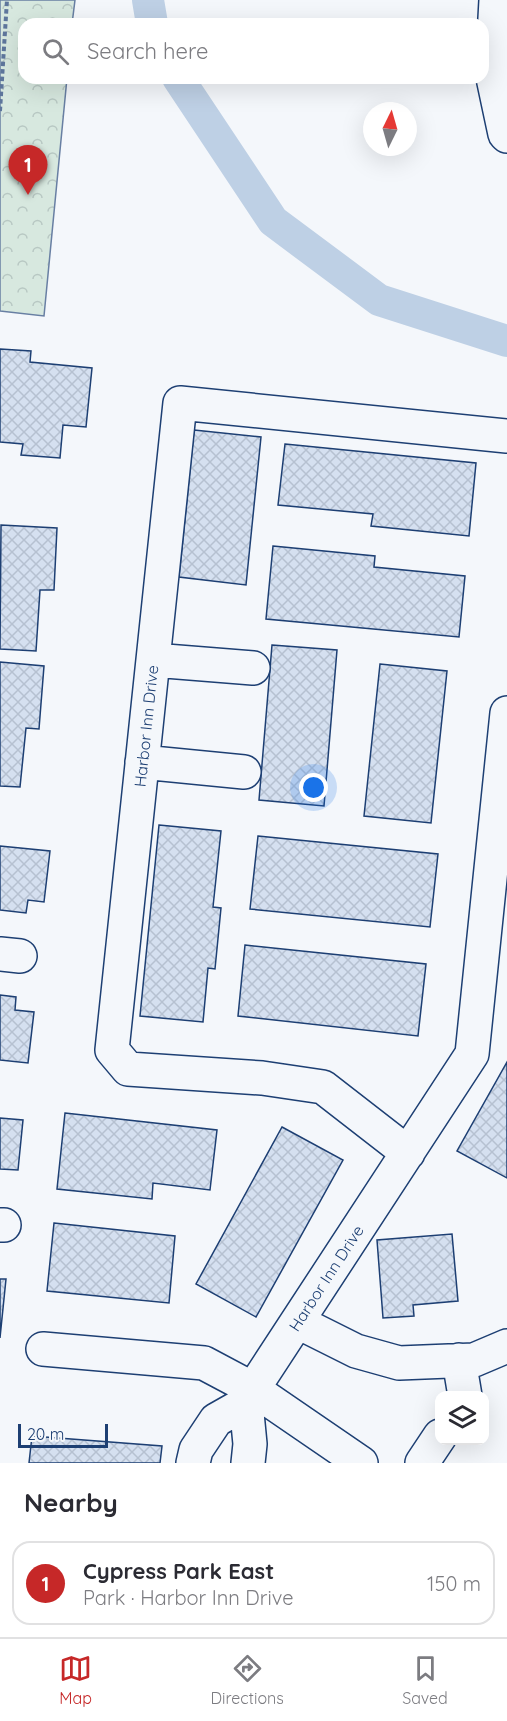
<!DOCTYPE html>
<html lang="en">
<head>
<meta charset="utf-8">
<style>
	:root { --surface:#fff; --page:#f2f2f3; --text:#2b2b33; --muted:#7c7c81; --line:#e1e1e2; --accent:#c62828 }
	body { margin:0; font-family:Quicksand,sans-serif; background:var(--page); color:var(--text) }
	.controls { position:absolute; right:18px; bottom:18px; display:grid; overflow:hidden; border-radius:12px; box-shadow:0 6px 24px #0002 }
	.controls button { width:54px; height:54px; display:grid; place-items:center; padding:0; border:0; border-bottom:2px solid var(--line); background:var(--surface); color:var(--text); font:30px sans-serif }
	.compass { position:absolute; left:363px; top:102px; width:54px; height:54px; border-radius:50%; background:var(--surface); box-shadow:0 6px 24px #0002; rotate:5deg }
	.scale { position:absolute; left:18px; bottom:15px; width:90px; box-sizing:border-box; padding-left:6px; border:3px solid #1d3f73; border-top:0; font-size:16px; line-height:21px; white-space:nowrap; color:#1d3f73; -webkit-text-stroke:4px #f4f7fb; paint-order:stroke }
	.you { position:absolute; left:314px; top:788px; width:21px; height:21px; margin:-15px; border:4px solid #fff; border-radius:50%; background:#1a73e8; box-shadow:0 0 0 9px #1a73e833 }
	.badge { display:grid; place-items:center; width:39px; height:39px; border-radius:50%; background:var(--accent); color:#fff; font-size:20px; font-weight:700 }
	.pin { position:absolute; translate:-50% -50px; filter:drop-shadow(0 2px 3px #0008) }
	.pin::after { content:''; position:absolute; top:32px; width:21px; height:18px; background:inherit; clip-path:polygon(0 0,100% 0,50% 100%) }
	.list { margin:0; padding:0; list-style:none }
	h2 { display:flex; justify-content:space-between; align-items:center; height:78px; margin:0; padding:0 24px; font-size:26px }
	h2 small { font-size:20px; font-weight:400; color:var(--muted) }
	.list li { display:grid; grid-template-columns:39px 1fr auto; gap:18px; align-items:center; box-sizing:border-box; height:84px; margin:0 12px 12px; padding:0 12px; border:2px solid var(--line); border-radius:18px }
	.list b { display:block; font-size:22px; white-space:nowrap }
	.list p { margin:0; font-size:20px; white-space:nowrap; color:var(--muted) }
	.list em { font-size:20px; font-style:normal; color:var(--muted) }
	.icon { flex:none; width:33px; height:33px; fill:none; stroke:currentColor; stroke-width:2; stroke-linecap:round; stroke-linejoin:round }
	.map { position:relative; flex:none; width:507px; height:1463px; overflow:hidden }
	.search { position:absolute; background:var(--surface); box-shadow:0 6px 24px #0002; left:18px; right:18px; top:18px; height:66px; display:flex; align-items:center; gap:15px; box-sizing:border-box; padding:0 21px; border-radius:18px; color:var(--muted); font-size:22px }
	.sheet { height:174px; background:var(--surface) }
	nav { display:flex; justify-content:space-around; align-items:center; box-sizing:border-box; height:84px; border-top:2px solid var(--line); background:var(--surface); font-size:16px; color:var(--muted) }
	nav a { display:grid; justify-items:center; gap:3px }
	nav .on { color:var(--accent) }
	.map>svg:first-child { display:block }
</style>
</head>
<body>
<div class="map">
<svg width="507" height="1463" viewBox="0 0 507 1463">
	<defs>
		<pattern id="park-crowns" width="20" height="18" patternUnits="userSpaceOnUse" patternTransform="scale(1.5)"><rect width="20" height="18" fill="#d7e8df"/><path d="M2 6a3 3 0 1 1 6 0M12 15a3 3 0 1 1 6 0" fill="none" stroke="#b8c8c3"/></pattern>
		<pattern id="building-cross-hatch" width="8" height="8" patternUnits="userSpaceOnUse" patternTransform="scale(1.5)"><rect width="8" height="8" fill="#d5e0f0"/><path d="M0 0l8 8M0 8l8-8" fill="none" stroke="#b6c1d1"/></pattern>
	</defs>
	<rect width="100%" height="100%" fill="#f4f7fb"/>
	<!-- park -->
	<path fill="url(#park-crowns)" stroke="#687fa3" stroke-width="1.5" d="M 0,0 L 75,0 L 72,24 L 24,24 L 24,78 L 67,78 L 44,316 L 0,311 Z"/>
	<g fill="none" stroke-linecap="round" stroke-linejoin="round">
		<!-- canal -->
		<path stroke="#bed0e5" stroke-width="32" d="M 148,0 L 152,24
			M 178,78 L 273,221 L 379,300 L 507,341"/>
	</g>
	<!-- building -->
	<path fill="url(#building-cross-hatch)" stroke="#1d3f73" stroke-width="1.5" d="M 0,349 L 31,351 L 30,362 L 92,368 L 86,427 L 63,425 L 60,458 L 21,455 L 23,444 L 0,442 Z
		M 194,430 L 261,437 L 246,585 L 179,577 Z
		M 285,444 L 476,463 L 469,536 L 371,526 L 373,514 L 278,505 Z
		M 1,525 L 57,528 L 54,590 L 40,590 L 36,651 L 0,649 Z
		M 273,546 L 375,556 L 374,567 L 465,576 L 459,637 L 266,619 Z
		M 272,645 L 337,650 L 324,806 L 259,800 Z
		M 0,662 L 44,666 L 39,729 L 26,728 L 20,787 L 0,786 Z
		M 380,664 L 447,671 L 431,823 L 364,816 Z
		M 159,825 L 221,831 L 213,907 L 221,908 L 215,969 L 208,968 L 203,1022 L 140,1016 Z
		M 258,836 L 438,854 L 430,927 L 250,909 Z
		M 0,846 L 50,851 L 44,902 L 28,900 L 26,913 L 0,910 Z
		M 245,945 L 426,964 L 418,1036 L 238,1016 Z
		M 0,995 L 16,997 L 15,1010 L 34,1012 L 28,1063 L 0,1060 Z
		M 507,1062 L 507,1178 L 457,1151 Z
		M 65,1113 L 217,1130 L 210,1190 L 153,1183 L 152,1199 L 57,1189 Z
		M 0,1118 L 23,1120 L 18,1170 L 0,1169 Z
		M 282,1127 L 343,1160 L 256,1317 L 196,1284 Z
		M 54,1223 L 175,1236 L 169,1303 L 47,1291 Z
		M 452,1234 L 458,1301 L 413,1305 L 414,1316 L 383,1318 L 377,1240 Z
		M 0,1279 L 6,1279 L 0,1338 Z
		M 32,1436 L 162,1446 L 160,1463 L 29,1463 Z"/>
	<g fill="none" stroke-linecap="round" stroke-linejoin="round">
		<!-- minor casing -->
		<g stroke="#1d3f73" stroke-width="36">
			<path id="minor" d="M 496,0 L 492,73 L 505,134 L 507,136
				M 153,660 L 253,668
				M 142,762 L 244,772
				M 0,954 L 20,956
				M 408,1153 L 323,1087 L 262,1078 L 128,1069 L 112,1050 L 180,403 L 507,436
				M 0,1225 L 4,1225
				M 298,1322 L 356,1351 L 399,1363 L 474,1360 L 507,1346
				M 43,1349 L 204,1363 L 253,1389 L 361,1463
				M 459,1360 L 465,1396
				M 246,1403 L 250,1444 L 248,1463
				M 193,1463 L 196,1450 L 216,1420 L 246,1403 L 253,1389 L 472,1054 L 507,713
				M 422,1463 L 440,1436"/>
		</g>
		<!-- path -->
		<path stroke="#5e769c" stroke-width="4" stroke-dasharray="4.5 3" stroke-linecap="butt" d="M 0,111 L 7,0"/>
		<!-- minor -->
		<use href="#minor" stroke="#f4f7fb" stroke-width="33"/>
	</g>
	<g text-anchor="middle" dominant-baseline="central" stroke-width="4.5" stroke-linejoin="round" paint-order="stroke">
		<!-- street labels -->
		<g font-size="16" fill="#1d3f73" stroke="#f4f7fb">
			<text transform="translate(146 726) rotate(-84)">Harbor Inn Drive</text>
			<text transform="translate(326 1278) rotate(-57)">Harbor Inn Drive</text>
		</g>
	</g>
</svg>
<div class="controls">
<button><svg class="icon" aria-label="layers" viewBox="0 0 24 24"><path d="M12 4l9 5-9 5-9-5zM3 14l9 5 9-5"/></svg></button>
</div>
<svg class="compass" viewBox="-18 -18 36 36"><path d="M0-13l5 13h-10z" fill="#e53935"/><path d="M0 13l5-13h-10z" fill="#7c7c81"/></svg>
<div class="scale">20 m</div>
<div class="you"></div>
<div class="pin badge" style="left:28px;top:195px">1</div>
<div class="search"><svg class="icon" aria-label="search" viewBox="0 0 24 24"><circle cx="10" cy="10" r="6"/><path d="M15 15l6 6"/></svg>Search here</div>
</div>
<section class="sheet">
<h2>Nearby<small></small></h2>
<ul class="list">
<li><span class="badge">1</span><div><b>Cypress Park East</b><p>Park · Harbor Inn Drive</p></div><em>150 m</em></li>
</ul>
</section>
<nav>
<a class="on"><svg class="icon" aria-label="map" viewBox="0 0 24 24"><path d="M3 6l6-2 6 2 6-2v14l-6 2-6-2-6 2zM9 4v14M15 6v14"/></svg>Map</a>
<a><svg class="icon" aria-label="directions" viewBox="0 0 24 24"><path d="M12 3l9 9-9 9-9-9zM9 14v-3h6M13 9l2 2-2 2"/></svg>Directions</a>
<a><svg class="icon" aria-label="saved" viewBox="0 0 24 24"><path d="M7 4h10v16l-5-4-5 4z"/></svg>Saved</a>
</nav>
</body>
</html>
